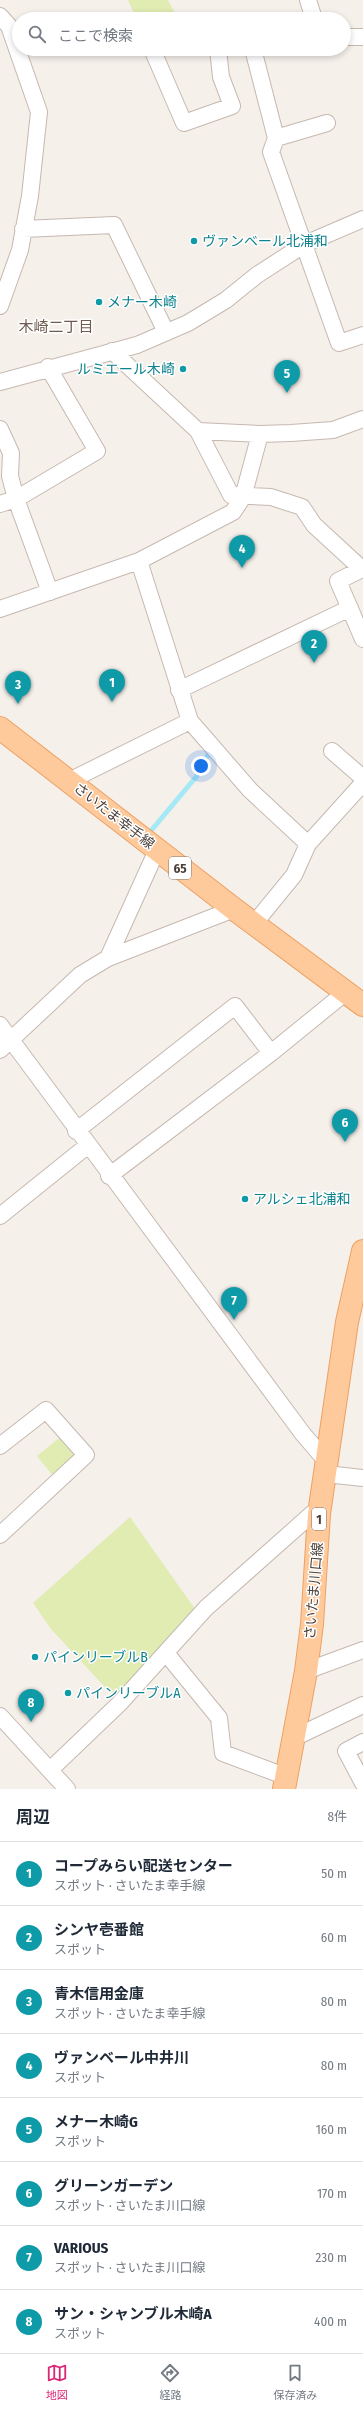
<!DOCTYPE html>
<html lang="ja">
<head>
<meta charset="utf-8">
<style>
	:root { --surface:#fff; --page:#f6f6f7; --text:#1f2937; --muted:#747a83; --line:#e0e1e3; --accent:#db2777 }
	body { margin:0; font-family:"Fira Sans Condensed","Noto Sans JP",sans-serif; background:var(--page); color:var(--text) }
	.you { position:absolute; left:201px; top:766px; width:14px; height:14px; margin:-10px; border:3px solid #fff; border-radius:50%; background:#1a73e8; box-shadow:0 0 0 6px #1a73e833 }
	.badge { display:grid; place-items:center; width:26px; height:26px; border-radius:50%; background:var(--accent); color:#fff; font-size:13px; font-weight:700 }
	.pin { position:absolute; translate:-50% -33px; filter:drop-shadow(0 1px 2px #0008) }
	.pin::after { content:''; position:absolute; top:21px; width:14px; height:12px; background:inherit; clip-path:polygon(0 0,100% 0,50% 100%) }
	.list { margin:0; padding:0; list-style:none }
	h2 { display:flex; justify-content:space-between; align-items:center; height:52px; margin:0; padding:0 16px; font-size:17px }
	h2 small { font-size:13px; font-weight:400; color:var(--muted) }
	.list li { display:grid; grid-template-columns:26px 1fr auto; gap:12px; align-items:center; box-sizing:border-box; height:64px; padding:0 16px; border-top:1px solid var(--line) }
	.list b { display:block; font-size:15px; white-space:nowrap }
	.list p { margin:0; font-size:13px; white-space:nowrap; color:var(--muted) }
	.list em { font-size:13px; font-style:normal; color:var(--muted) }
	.icon { flex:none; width:22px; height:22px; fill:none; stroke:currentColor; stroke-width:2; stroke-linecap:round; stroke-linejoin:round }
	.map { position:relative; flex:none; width:363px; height:1789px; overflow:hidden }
	.search { position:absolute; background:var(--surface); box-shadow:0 2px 6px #0003; left:12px; right:12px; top:12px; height:44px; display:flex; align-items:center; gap:10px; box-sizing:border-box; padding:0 14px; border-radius:22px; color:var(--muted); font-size:15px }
	.sheet { height:564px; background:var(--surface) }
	nav { display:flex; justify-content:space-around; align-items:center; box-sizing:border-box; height:56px; border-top:1px solid var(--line); background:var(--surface); font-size:11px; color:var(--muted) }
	nav a { display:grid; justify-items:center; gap:2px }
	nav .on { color:var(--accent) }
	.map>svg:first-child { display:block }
</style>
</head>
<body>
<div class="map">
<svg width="363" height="1789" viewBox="0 0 363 1789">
	<rect width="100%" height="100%" fill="#f6f0eb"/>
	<!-- green -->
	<path fill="#e0ecb2" d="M 128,0 L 168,0 L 178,19 L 142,19 L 133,11 Z
		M 64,1434 L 78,1452 L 53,1476 L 37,1456 Z
		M 130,1517 L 195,1609 L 117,1700 L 51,1629 L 33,1603 Z"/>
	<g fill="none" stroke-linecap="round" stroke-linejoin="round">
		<!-- stream -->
		<path stroke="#a5e8f6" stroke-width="5" d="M 150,832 L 196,777 L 208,755"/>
		<!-- street casing -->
		<g stroke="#c6b8b0" stroke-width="18">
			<path id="street" d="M 308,0 L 314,19
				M 0,16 L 9,26 L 39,112 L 30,196 L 20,250 L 0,306
				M 344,37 L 363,37
				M 152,49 L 184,123 L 232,106 L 221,77 L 218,49
				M 253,49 L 276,138 L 271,152 L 339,343 L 363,335
				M 276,138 L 327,123
				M 23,229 L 114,225 L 166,332
				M 112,351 L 198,431 L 260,434 L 291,433 L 333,430 L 363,419
				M 0,382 L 137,345 L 188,323 L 226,300 L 257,275 L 305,244 L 363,219
				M 0,429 L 11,453 L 10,476 L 16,499 L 50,592
				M 198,431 L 231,495 L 271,497 L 302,507 L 314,525 L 363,570
				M 0,504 L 16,499 L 97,451 L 48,367
				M 139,561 L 190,721 L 250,790 L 308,844 L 294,875 L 254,924
				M 362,569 L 338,581 L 363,639
				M 0,609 L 139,561 L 233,512 L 243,497 L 260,434
				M 179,690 L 350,608
				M 332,751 L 363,778
				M 69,781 L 190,721
				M 308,844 L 363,783
				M 157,850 L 108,958 L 234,909
				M 0,1025 L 303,1434 L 321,1455 L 328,1457
				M 0,1050 L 80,975 L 108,958
				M 76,1131 L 235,1006 L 271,1053
				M 109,1176 L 271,1053 L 346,992
				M 0,1216 L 87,1146
				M 0,1446 L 46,1410 L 86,1455 L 0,1535
				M 326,1474 L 363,1478
				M 166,1653 L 219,1718 L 223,1753 L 287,1777
				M 306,1671 L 363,1650
				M 0,1716 L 67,1789
				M 295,1733 L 302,1734 L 363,1705
				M 363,1742 L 346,1751 L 363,1783
				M 50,1770 L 120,1703 L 206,1608 L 313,1513 L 319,1514"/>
		</g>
		<!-- primary casing -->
		<g stroke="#eca163" stroke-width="24">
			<path id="primary" d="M 0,728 L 234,909 L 363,1005
				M 284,1789 L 306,1671 L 312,1624 L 319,1514 L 347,1322 L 363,1251"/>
		</g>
		<!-- street -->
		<use href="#street" stroke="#fff" stroke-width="16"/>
		<!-- primary -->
		<use href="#primary" stroke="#ffca9b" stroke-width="22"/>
	</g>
	<!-- markers -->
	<g fill="#0f9aa8" stroke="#fff" stroke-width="1.5">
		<circle cx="194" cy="241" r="4"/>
		<circle cx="99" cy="302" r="4"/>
		<circle cx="183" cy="369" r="4"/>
		<circle cx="245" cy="1199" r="4"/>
		<circle cx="35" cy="1657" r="4"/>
		<circle cx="68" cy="1693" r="4"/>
	</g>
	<g text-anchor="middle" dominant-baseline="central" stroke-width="3" stroke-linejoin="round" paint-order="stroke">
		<!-- shield labels -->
		<g fill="#fff" stroke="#817974" stroke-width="1">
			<rect x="169" y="857" width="22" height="22" rx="3"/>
			<rect x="312" y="1508" width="14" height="22" rx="3"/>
		</g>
		<g font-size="13" font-weight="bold" fill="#4b3f38">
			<text x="180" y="868">65</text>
			<text x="319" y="1519">1</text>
		</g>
		<!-- culture labels -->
		<g font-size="14" fill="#0d838f" stroke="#fff" text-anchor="start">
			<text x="202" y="241">ヴァンベール北浦和</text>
			<text x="107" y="302">メナー木崎</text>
			<text x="175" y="369" text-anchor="end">ルミエール木崎</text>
			<text x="253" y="1199">アルシェ北浦和</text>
			<text x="43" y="1657">パインリーブルB</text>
			<text x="76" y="1693">パインリーブルA</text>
		</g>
		<!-- street labels -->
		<g font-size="14" fill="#4b3f38" stroke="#fff">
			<text transform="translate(114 816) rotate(38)">さいたま幸手線</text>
			<text transform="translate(314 1591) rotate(-85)">さいたま川口線</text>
		</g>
		<!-- neighbourhood labels -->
		<g font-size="15" fill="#6f5a4e" stroke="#fff">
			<text x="56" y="327">木崎二丁目</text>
		</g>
	</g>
</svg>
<div class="you"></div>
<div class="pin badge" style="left:112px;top:702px;background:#0f9aa8">1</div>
<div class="pin badge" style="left:314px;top:663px;background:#0f9aa8">2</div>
<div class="pin badge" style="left:18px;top:704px;background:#0f9aa8">3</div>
<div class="pin badge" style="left:242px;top:568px;background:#0f9aa8">4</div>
<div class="pin badge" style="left:287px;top:393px;background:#0f9aa8">5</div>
<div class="pin badge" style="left:345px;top:1142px;background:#0f9aa8">6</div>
<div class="pin badge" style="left:234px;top:1320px;background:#0f9aa8">7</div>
<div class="pin badge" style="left:31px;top:1722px;background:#0f9aa8">8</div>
<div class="search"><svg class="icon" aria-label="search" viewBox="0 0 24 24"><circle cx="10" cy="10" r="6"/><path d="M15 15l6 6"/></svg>ここで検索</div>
</div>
<section class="sheet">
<h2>周辺<small>8件</small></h2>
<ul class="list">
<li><span class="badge" style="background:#0f9aa8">1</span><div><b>コープみらい配送センター</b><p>スポット · さいたま幸手線</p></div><em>50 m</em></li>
<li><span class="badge" style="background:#0f9aa8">2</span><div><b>シンヤ壱番館</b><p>スポット</p></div><em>60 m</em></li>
<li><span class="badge" style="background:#0f9aa8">3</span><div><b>青木信用金庫</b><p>スポット · さいたま幸手線</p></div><em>80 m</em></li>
<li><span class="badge" style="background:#0f9aa8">4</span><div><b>ヴァンベール中井川</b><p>スポット</p></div><em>80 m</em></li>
<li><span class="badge" style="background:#0f9aa8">5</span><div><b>メナー木崎G</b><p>スポット</p></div><em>160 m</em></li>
<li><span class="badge" style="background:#0f9aa8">6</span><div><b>グリーンガーデン</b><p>スポット · さいたま川口線</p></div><em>170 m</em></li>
<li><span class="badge" style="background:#0f9aa8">7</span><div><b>VARIOUS</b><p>スポット · さいたま川口線</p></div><em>230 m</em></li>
<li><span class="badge" style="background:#0f9aa8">8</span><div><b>サン・シャンブル木崎A</b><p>スポット</p></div><em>400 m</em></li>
</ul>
</section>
<nav>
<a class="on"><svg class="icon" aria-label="map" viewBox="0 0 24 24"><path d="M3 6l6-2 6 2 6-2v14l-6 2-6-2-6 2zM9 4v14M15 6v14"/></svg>地図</a>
<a><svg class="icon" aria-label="directions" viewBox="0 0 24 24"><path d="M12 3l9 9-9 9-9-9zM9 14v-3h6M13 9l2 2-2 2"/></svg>経路</a>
<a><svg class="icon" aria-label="saved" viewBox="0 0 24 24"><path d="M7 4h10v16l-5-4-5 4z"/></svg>保存済み</a>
</nav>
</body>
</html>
